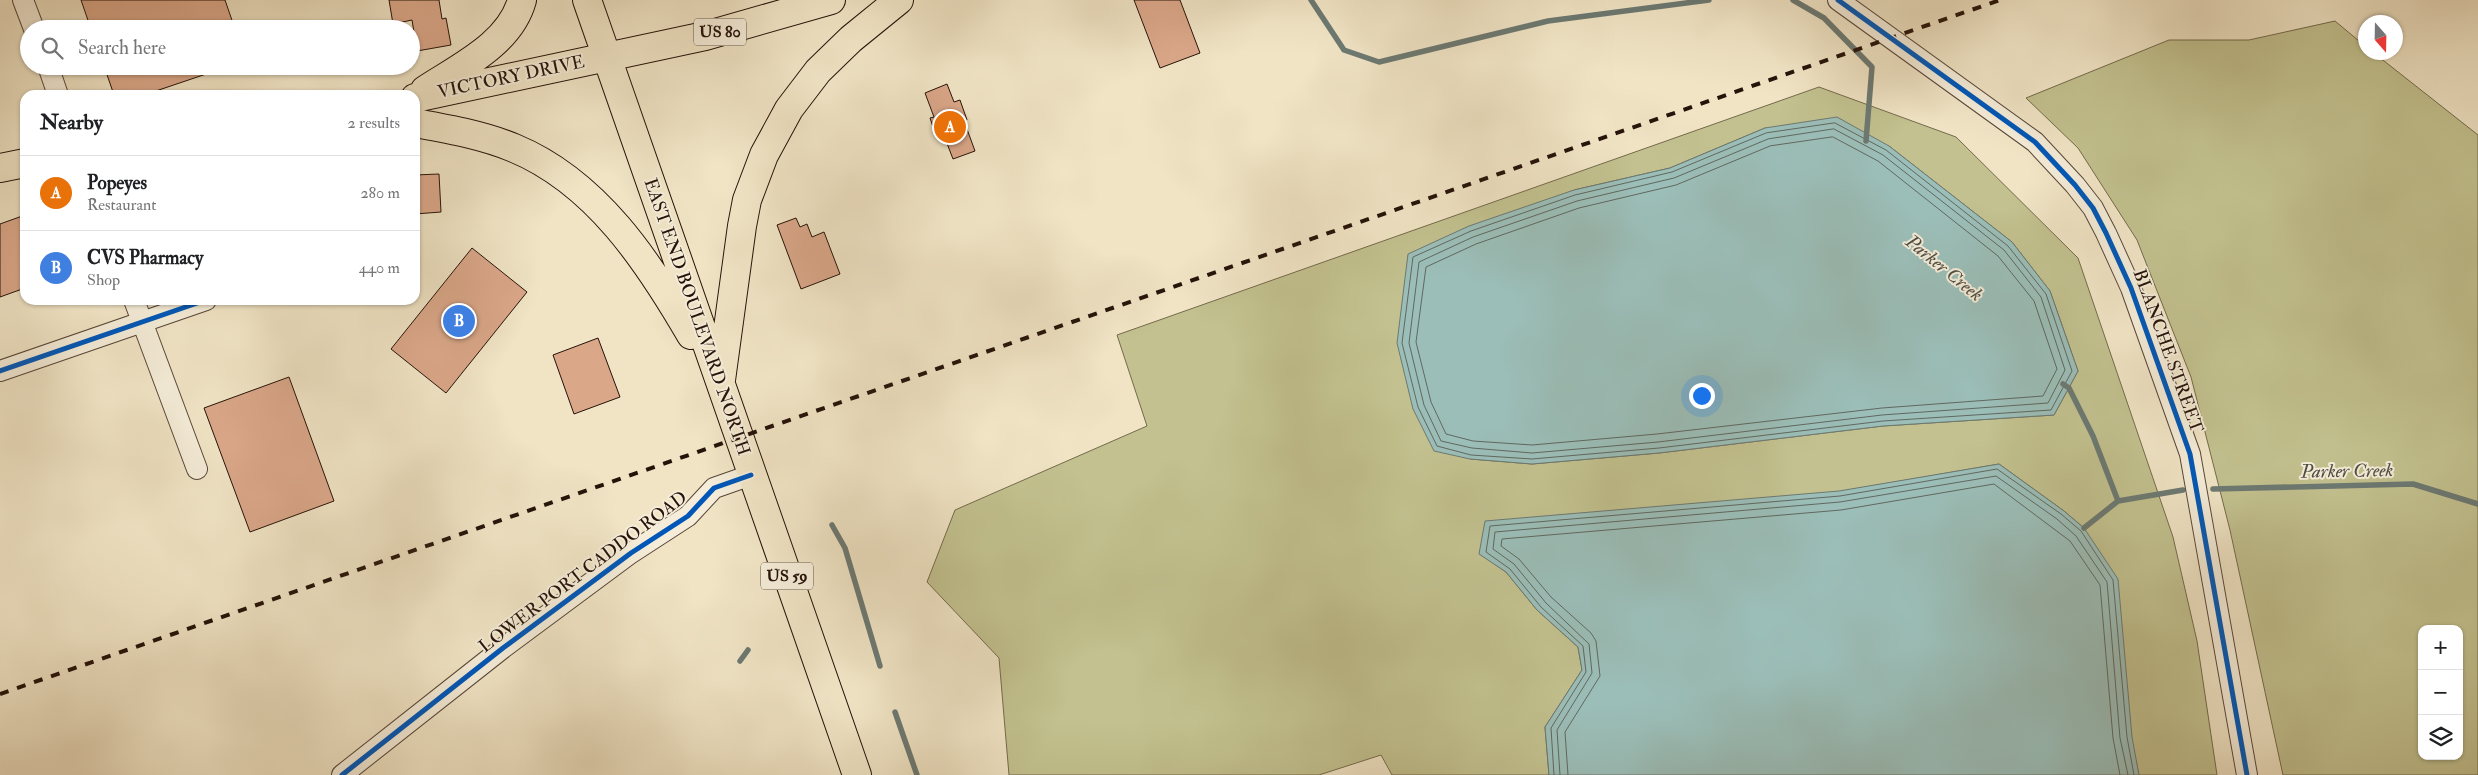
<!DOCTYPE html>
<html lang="en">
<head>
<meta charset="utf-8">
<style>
	:root { --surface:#fff; --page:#f2f2f2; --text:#202124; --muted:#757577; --line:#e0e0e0; --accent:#ea580c }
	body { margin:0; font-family:"IM FELL Double Pica",serif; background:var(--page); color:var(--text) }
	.controls { position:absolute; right:15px; bottom:15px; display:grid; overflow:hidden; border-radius:10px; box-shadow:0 1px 4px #0004 }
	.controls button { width:45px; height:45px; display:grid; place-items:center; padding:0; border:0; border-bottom:1px solid var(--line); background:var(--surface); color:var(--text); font:25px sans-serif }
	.compass { position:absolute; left:2358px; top:15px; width:45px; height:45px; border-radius:50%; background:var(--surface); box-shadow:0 1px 4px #0004; rotate:160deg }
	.you { position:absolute; left:1701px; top:395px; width:18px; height:18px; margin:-12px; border:4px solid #fff; border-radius:50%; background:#1a73e8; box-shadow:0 0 0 8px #1a73e833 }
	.badge { display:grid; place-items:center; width:32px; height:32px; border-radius:50%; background:var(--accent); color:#fff; font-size:16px; font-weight:700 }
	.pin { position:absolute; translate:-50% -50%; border:2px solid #fff; box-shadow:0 1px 5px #0006 }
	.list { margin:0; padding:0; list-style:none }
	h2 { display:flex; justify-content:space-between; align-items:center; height:65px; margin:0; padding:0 20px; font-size:21px }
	h2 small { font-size:16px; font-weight:400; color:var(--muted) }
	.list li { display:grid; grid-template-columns:32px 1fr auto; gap:15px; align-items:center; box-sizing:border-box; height:75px; padding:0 20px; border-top:1px solid var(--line) }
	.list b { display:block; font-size:19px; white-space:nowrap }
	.list p { margin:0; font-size:16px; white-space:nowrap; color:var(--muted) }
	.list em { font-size:16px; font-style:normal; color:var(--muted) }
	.icon { flex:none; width:28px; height:28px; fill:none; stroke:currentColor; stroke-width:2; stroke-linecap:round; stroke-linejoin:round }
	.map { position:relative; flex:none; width:2478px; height:775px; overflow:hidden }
	.search { position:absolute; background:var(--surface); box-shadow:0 1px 4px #0004; left:20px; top:20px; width:400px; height:55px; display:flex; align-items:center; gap:12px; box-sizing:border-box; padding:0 18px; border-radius:28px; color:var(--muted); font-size:19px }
	.panel { position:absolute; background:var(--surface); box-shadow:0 1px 4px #0004; left:20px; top:90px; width:400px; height:215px; border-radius:15px }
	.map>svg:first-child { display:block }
</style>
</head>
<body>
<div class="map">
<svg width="2478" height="775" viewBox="0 0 2478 775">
	<rect width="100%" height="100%" fill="#f0e4c5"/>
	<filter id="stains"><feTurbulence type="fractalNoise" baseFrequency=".004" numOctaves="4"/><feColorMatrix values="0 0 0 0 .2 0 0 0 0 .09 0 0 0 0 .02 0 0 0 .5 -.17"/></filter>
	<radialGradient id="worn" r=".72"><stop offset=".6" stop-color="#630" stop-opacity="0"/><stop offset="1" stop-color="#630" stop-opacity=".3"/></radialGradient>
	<!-- green -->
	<path fill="#c2c18f" stroke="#746a4c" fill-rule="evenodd" d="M 2335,21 L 2365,46 L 2366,52 L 2374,53 L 2478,135 L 2478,775 L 2283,775 L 2230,530 L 2191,377 L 2137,240 L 2078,148 L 2026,98 L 2169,40 L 2249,40 ZM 2422,629 L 2459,629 L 2459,756 L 2422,756 Z
		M 1819,87 L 1956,137 L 2078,258 L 2173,537 L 2197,641 L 2217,775 L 2139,775 L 2084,528 L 2064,511 L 1999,464 L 1480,554 L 1506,572 L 1537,610 L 1578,647 L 1582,670 L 1545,727 L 1549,775 L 1392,775 L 1381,755 L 1319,775 L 1009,775 L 999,658 L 927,582 L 955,510 L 1147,426 L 1117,335 ZM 1765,128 L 1889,146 L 2012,242 L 2050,291 L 2078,371 L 2054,415 L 1883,426 L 1659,453 L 1532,464 L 1470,459 L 1574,190 L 1670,168 Z"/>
	<!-- water -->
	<path fill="#9bbeb8" stroke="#6c7972" d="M 1837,117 L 1889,146 L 2012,242 L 2050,291 L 2078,371 L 2054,415 L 1883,426 L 1659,453 L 1532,464 L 1470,459 L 1434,451 L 1413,409 L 1397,343 L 1408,254 L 1469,226 L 1574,190 L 1670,168 L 1765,128 Z
		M 1999,464 L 2064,511 L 2084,528 L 2118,579 L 2132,737 L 2139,775 L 1549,775 L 1545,727 L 1582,670 L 1578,647 L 1537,610 L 1506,572 L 1479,554 L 1485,521 L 1839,491 Z"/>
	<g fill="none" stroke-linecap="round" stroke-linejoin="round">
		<!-- shore -->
		<path stroke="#606860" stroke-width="1" d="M 1835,123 L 1886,150 L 2008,246 L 2046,294 L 2072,371 L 2051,410 L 1883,421 L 1659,448 L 1532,459 L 1471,455 L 1437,446 L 1418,407 L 1402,343 L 1413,257 L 1471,231 L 1575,195 L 1672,172 L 1766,133 Z
			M 1834,129 L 1883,155 L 2004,250 L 2041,297 L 2065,370 L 2048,403 L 1882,415 L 1658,442 L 1532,453 L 1472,448 L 1441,441 L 1424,405 L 1409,343 L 1419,262 L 1473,237 L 1577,201 L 1674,178 L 1768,139 Z
			M 1833,137 L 1878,161 L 1998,256 L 2034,301 L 2057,369 L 2043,396 L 1882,408 L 1657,434 L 1532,445 L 1473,441 L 1446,434 L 1431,402 L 1416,342 L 1426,267 L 1476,244 L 1579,208 L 1676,185 L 1770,146 Z
			M 1554,775 L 1551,728 L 1586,672 L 1583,646 L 1541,607 L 1510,569 L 1486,552 L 1490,526 L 1840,496 L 1997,469 L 2061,514 L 2081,531 L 2113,580 L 2127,737 L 2134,775
			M 1560,775 L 1557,730 L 1592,673 L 1589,644 L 1546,603 L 1514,564 L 1493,549 L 1495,532 L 1840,502 L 1996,476 L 2057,519 L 2076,536 L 2107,582 L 2120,738 L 2128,775
			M 1568,775 L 1565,732 L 1600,676 L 1596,641 L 1591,633 L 1551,597 L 1519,559 L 1501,546 L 1502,539 L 1841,510 L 1994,484 L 2070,541 L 2100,585 L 2113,738 L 2120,775"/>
		<!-- stream -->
		<path stroke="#6c7972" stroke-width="5.5" d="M 1311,0 L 1344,50 L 1379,62 L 1548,21 L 1709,0
			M 1793,0 L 1824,18 L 1872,67 L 1866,141
			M 2063,384 L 2069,388 L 2093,436 L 2118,501 L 2183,490
			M 2213,489 L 2413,484 L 2478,504
			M 832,525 L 845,548 L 880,666
			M 2084,528 L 2118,501
			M 740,661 L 748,650
			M 895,712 L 917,775"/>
	</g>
	<!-- building -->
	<path fill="#daa789" stroke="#251209" d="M 81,0 L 225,0 L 235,29 L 91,29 Z
		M 389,0 L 439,0 L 442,19 L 446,18 L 451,45 L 417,51 L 412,20 L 393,24 Z
		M 1134,0 L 1180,0 L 1200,53 L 1160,68 Z
		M 104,66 L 220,66 L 221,69 L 144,95 L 114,95 Z
		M 947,84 L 954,102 L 960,100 L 967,120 L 964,121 L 975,151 L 953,159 L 943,133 L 936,136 L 930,118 L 934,117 L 925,93 Z
		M 439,174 L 441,212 L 415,214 L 415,175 Z
		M 25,215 L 25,288 L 0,297 L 0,224 Z
		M 796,218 L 800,227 L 807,224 L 812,237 L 824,232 L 840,274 L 801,289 L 777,225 Z
		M 472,248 L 527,292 L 446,393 L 391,349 Z
		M 598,338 L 620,397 L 574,414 L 553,355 Z
		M 289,377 L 334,501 L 250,532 L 204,408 Z"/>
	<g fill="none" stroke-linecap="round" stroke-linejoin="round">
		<!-- minor casing -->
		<g stroke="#584638" stroke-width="22">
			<path id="minor" d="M 23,0 L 34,29
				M 1838,0 L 2035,142 L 2075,185 L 2093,208 L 2106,233 L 2131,288 L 2190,454 L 2247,775
				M 48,66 L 58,95
				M 134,300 L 197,469
				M 0,371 L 206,300
				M 342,775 L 503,648 L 631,553 L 688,516 L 714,488 L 751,475"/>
		</g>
		<!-- trunk casing -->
		<g stroke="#251209" stroke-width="30">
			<path id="trunk" d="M 587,0 L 857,775
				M 425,90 C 460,67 510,44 522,0
				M 415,98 L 705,36 L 831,0
				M 415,123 C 448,129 483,135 514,148 C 596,182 648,261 691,335
				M 0,168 L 25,163
				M 721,380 L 742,226 L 747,200 L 764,155 L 789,109 L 818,71 L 851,39 L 899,0"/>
		</g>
		<!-- minor -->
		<use href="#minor" stroke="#f5edd9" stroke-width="20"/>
		<!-- trunk -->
		<use href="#trunk" stroke="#f0e4c5" stroke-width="28"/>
		<!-- rail -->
		<path stroke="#251209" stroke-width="4" stroke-dasharray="9 9" stroke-linecap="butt" d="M 0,694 L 2000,0"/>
		<!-- cycleway casing -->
		<g stroke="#f5edd9" stroke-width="8">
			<path id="cycleway" d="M 1838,0 L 2035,142 L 2075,185 L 2093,208 L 2106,233 L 2131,288 L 2190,454 L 2247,775
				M 0,371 L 206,300
				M 342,775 L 503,648 L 631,553 L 688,516 L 714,488 L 751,475"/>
		</g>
		<!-- cycleway -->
		<use href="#cycleway" stroke="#0057b8" stroke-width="5"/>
	</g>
	<g text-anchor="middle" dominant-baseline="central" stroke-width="4" stroke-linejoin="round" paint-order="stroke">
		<!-- shield labels -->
		<g fill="#f5edd9" stroke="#635447" stroke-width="1">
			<rect x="694" y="18.5" width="52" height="27" rx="4"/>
			<rect x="761" y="562.5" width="52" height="27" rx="4"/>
		</g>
		<g font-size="16" font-weight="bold" fill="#251209">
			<text x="720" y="32">US 80</text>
			<text x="787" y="576">US 59</text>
		</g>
		<!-- street labels -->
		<g font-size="18" fill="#251209" stroke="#f5edd9">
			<text transform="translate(511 77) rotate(-12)">VICTORY DRIVE</text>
			<text transform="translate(697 317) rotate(71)">EAST END BOULEVARD NORTH</text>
			<text transform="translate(2168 351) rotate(70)">BLANCHE STREET</text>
			<text transform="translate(583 572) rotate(-37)">LOWER PORT CADDO ROAD</text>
		</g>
		<!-- water labels -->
		<g font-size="19" font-style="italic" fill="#4e4e46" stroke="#f5edd9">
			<text transform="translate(1944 268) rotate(39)">Parker Creek</text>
			<text transform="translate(2347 471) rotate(-1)">Parker Creek</text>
		</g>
	</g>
	<rect width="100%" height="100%" filter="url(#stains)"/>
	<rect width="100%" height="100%" fill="url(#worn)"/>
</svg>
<div class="controls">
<button>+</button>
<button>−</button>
<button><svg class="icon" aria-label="layers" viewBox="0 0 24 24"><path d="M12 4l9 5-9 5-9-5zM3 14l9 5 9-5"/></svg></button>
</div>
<svg class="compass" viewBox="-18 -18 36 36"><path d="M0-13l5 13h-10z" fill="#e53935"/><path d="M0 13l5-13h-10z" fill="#757577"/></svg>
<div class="you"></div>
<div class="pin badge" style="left:950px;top:127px;background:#e8710a">A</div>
<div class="pin badge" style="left:459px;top:321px;background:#3f7fe0">B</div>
<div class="search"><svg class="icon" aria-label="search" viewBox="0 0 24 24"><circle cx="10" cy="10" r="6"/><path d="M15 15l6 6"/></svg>Search here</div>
<section class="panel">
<h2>Nearby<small>2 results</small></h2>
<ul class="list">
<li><span class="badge" style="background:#e8710a">A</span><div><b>Popeyes</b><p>Restaurant</p></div><em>280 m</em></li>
<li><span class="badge" style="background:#3f7fe0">B</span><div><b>CVS Pharmacy</b><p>Shop</p></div><em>440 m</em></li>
</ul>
</section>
</div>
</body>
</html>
